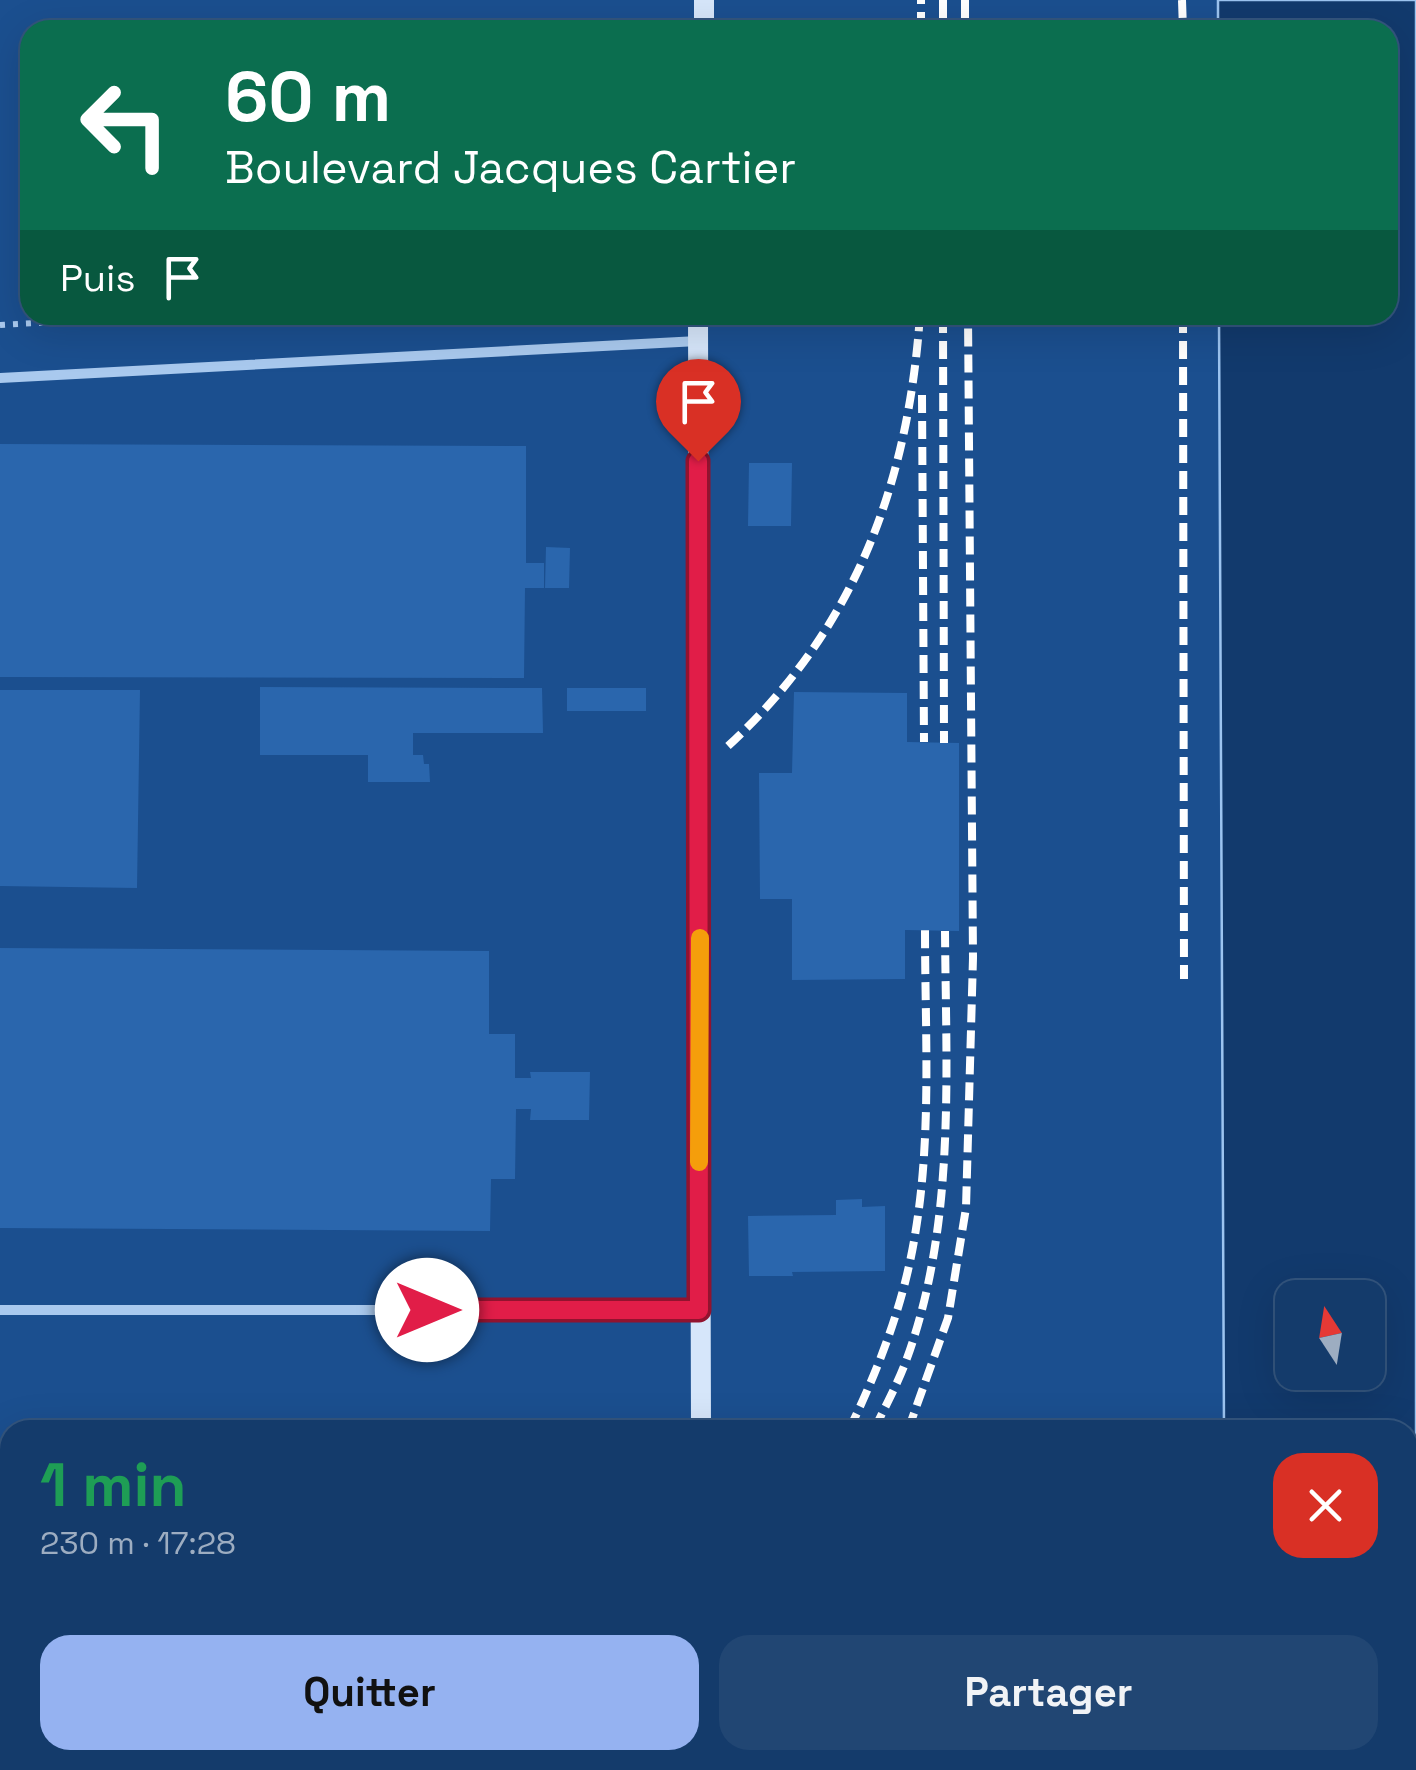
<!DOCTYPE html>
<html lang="fr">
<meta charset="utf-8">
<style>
body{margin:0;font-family:"Space Grotesk",sans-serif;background:#214673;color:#f1f3f6;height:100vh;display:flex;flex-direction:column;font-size:38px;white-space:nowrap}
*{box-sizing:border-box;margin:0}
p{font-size:32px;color:#9dadc1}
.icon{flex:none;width:55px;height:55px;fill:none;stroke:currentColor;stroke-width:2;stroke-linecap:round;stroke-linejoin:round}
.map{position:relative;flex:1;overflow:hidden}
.panel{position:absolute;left:0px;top:1420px;width:1418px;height:350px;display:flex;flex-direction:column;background:#143b6b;border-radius:30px 30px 0 0;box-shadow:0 10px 40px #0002,0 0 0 2px #33557e}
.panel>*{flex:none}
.hud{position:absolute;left:20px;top:20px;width:1378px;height:305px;border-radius:30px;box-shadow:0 10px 40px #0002,0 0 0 2px #33557e;background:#0b6e4f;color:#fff;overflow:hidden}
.needle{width:65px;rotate:348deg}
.tools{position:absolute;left:1275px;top:1280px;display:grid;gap:20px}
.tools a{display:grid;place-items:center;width:110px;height:110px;border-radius:20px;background:#143b6b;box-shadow:0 10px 40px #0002,0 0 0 2px #33557e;font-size:50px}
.pin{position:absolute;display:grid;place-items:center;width:85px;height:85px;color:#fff;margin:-102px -42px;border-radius:50% 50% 50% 0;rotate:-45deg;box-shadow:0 0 10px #0007}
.pin .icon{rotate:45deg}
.me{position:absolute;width:110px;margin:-55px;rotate:90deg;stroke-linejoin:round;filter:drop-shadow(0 0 8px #0008)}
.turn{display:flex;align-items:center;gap:35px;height:210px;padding:0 40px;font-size:45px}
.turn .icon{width:130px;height:130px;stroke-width:2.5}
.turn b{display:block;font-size:70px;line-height:85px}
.then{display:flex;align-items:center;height:95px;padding:0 40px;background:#0003;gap:20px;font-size:38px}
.round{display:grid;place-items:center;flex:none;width:105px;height:105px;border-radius:30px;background:#214673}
.overview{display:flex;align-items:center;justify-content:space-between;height:170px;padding:0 40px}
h1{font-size:60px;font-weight:600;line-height:75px;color:#1e9e55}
.cta{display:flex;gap:20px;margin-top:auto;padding:20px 40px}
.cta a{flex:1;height:115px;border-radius:30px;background:#95b2f1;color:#111;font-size:40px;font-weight:600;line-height:115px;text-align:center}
.cta a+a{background:#214673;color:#f1f3f6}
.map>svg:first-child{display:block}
.water{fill:#123a6d;stroke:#9cc4f0;stroke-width:2.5;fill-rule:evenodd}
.building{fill:#2a66ad}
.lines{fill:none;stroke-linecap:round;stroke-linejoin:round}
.path{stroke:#a9c9ee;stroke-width:6;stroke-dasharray:5 8;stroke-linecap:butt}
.street{stroke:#a9c9ee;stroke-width:10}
.secondary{stroke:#d6e6fa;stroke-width:20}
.rail{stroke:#fff;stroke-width:8;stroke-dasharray:18 8;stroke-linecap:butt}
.route-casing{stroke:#92132f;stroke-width:25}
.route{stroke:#e11d48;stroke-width:18}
.slow{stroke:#f59e0b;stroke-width:18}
</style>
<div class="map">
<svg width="1416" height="1770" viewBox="0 0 1416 1770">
<rect width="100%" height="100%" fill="#1b4f8f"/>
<path class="water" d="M1218 0H1416V1770H1225V1760H1408V1430H1224L1219 315H1388V30H1218ZM1292 1298H1368V1372H1292Z"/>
<path class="building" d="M0 444 526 446V563H544V588H525L524 678 0 677Z
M749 463H792L791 526H748Z
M546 547 570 548 569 588H545Z
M260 687 542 688 543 733H413V755H423L424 764H429L430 782H368V755H260Z
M567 688H646V711H567Z
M0 690H140L137 888 0 886Z
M794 692 907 693V742L959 743V931L905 930V979L792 980V899H760L759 773H792Z
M0 948 489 951V1034H515V1078H531L530 1072H590L589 1120H530L531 1109H516L515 1179H491L490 1231 0 1228Z
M862 1199V1207L885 1206V1271L792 1272 793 1276H749L748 1216 836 1215V1200Z
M0 1498H10V1758H0Z
M780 1760H805L801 1770H775Z"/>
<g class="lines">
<path class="path" d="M650 315 660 324
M0 325 187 315"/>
<path class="street" d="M0 378 698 341
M0 1310H699"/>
<path class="secondary" d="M704 30V0
M698 315 701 1430
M652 1770 656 1760"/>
<path class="rail" d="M943 0V30
M965 0V30
M1182 0 1183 30
M921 30V0
M943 315 944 743
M1183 315 1184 979
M922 395 924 742
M728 746C855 629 908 485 920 315
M849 1430C879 1368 904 1303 915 1235 932 1135 925 1032 925 930
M874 1430C885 1407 897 1385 906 1361 956 1225 946 1074 945 931
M908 1430 948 1318 966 1208 973 958 968 315
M695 1770 699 1760
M719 1770 724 1760
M756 1770 760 1760"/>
</g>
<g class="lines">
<defs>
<path id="route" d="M427 1310H699L698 461"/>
</defs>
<use href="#route" class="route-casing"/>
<use href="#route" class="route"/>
<path class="slow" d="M699 1162 700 938"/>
</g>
</svg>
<div class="tools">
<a><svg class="needle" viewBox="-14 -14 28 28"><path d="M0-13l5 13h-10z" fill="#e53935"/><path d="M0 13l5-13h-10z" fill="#9dadc1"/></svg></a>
</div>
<div class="pin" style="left:698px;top:461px;background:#d93025"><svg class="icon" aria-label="arrive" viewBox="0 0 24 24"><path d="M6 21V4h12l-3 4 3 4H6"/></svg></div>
<svg class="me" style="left:427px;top:1310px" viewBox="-20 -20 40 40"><circle r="19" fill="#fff"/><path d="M0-13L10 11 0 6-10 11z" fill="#e11d48"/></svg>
<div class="hud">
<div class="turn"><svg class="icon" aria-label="left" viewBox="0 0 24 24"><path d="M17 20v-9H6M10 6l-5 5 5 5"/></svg><div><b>60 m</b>Boulevard Jacques Cartier</div></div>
<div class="then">Puis<svg class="icon" aria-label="arrive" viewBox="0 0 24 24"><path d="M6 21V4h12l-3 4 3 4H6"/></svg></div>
</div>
<section class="panel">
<div class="overview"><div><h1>1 min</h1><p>230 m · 17:28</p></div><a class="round" style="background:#d93025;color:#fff"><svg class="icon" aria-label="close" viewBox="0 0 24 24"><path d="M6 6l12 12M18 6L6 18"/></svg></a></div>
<div class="cta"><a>Quitter</a><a>Partager</a></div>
</section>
</div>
